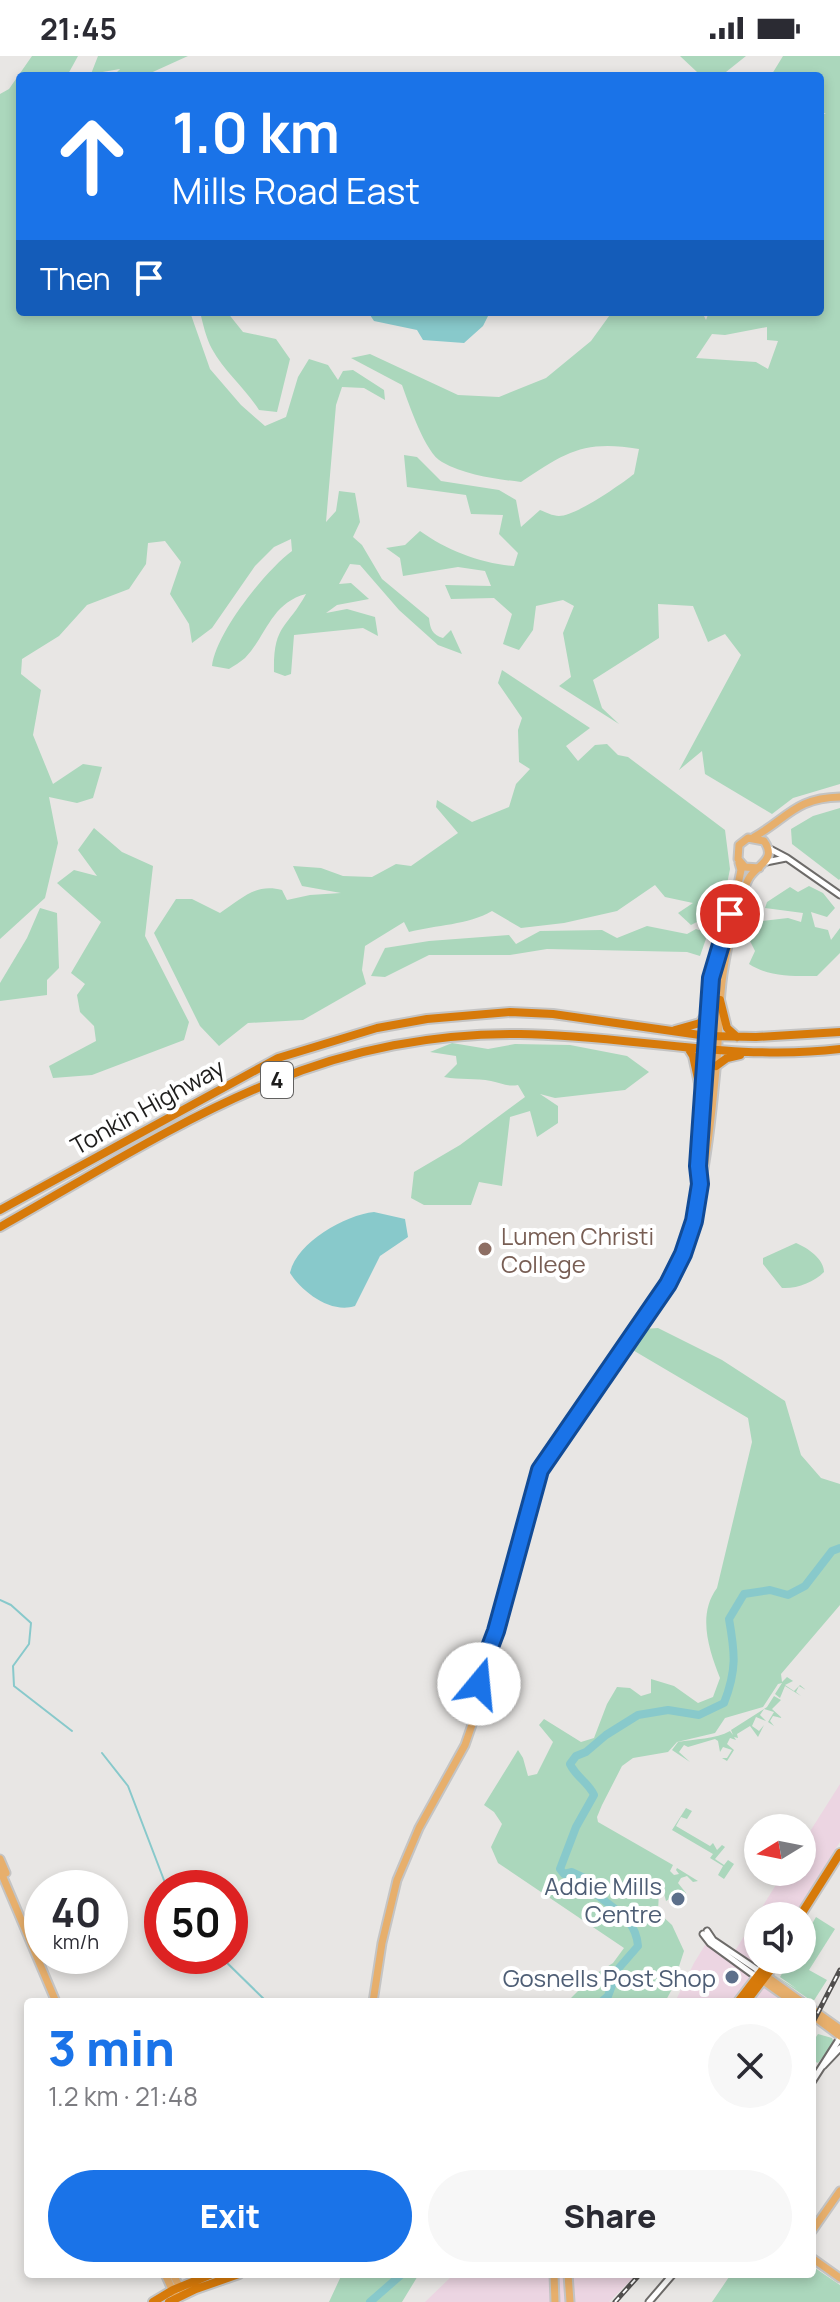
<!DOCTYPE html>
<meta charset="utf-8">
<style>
body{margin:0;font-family:Manrope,sans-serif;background:#f7f7f7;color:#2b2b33;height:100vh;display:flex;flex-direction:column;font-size:30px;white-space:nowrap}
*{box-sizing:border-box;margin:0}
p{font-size:26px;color:#7c7c81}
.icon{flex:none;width:44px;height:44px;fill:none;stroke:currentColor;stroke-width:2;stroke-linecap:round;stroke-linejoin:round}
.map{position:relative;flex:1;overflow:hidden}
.drawer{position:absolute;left:24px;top:1942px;width:792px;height:280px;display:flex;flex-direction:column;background:#fff;border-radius:8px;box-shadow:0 4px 12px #0003}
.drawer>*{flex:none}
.guide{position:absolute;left:16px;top:16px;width:808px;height:244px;border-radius:8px;box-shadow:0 4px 12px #0003;background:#1a73e8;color:#fff;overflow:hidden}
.needle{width:52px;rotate:260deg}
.buttons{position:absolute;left:744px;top:1758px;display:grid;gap:16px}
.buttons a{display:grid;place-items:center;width:72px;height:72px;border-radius:50%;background:#fff;box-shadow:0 4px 12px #0003;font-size:40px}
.speed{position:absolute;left:24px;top:1814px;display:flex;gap:16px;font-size:40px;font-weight:700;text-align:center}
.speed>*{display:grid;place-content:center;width:104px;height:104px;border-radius:50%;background:#fff;box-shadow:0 4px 12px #0003;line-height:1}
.speed small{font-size:20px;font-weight:400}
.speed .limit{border:12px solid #d22;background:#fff;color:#111}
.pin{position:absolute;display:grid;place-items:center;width:68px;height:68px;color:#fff;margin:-34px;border:4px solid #fff;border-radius:50%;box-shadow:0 2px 8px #0007}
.me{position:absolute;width:88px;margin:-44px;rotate:17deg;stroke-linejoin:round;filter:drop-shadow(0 0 6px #0008)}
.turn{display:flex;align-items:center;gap:28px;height:168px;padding:0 24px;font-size:36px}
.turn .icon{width:104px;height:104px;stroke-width:2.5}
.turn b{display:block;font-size:56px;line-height:68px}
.then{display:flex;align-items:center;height:76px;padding:0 24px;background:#0003;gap:16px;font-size:30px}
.round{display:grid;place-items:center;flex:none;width:84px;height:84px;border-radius:42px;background:#f7f7f7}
.overview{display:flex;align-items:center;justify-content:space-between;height:136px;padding:0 24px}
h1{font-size:48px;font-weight:800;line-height:60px;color:#1a73e8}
.cta{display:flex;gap:16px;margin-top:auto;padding:16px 24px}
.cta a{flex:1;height:92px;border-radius:48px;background:#1a73e8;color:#fff;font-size:32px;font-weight:800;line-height:92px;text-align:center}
.cta a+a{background:#f7f7f7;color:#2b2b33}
.status{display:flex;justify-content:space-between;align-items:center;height:56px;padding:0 40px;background:#fff;direction:ltr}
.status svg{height:22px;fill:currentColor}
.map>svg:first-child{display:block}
.commercial{fill:#ecd5e2}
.green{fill:#abd7bc;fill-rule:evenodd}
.water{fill:#88c9cb}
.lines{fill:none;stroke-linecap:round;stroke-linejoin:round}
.stream{stroke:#88c9cb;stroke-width:2}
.river{stroke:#88c9cb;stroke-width:8}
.minor-casing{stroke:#6d6b69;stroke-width:9}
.major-casing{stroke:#c4c4c4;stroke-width:11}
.highway-casing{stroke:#c4c4c4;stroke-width:12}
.minor{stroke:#fff;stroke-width:5}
.major{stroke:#e7af6c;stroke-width:7}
.highway{stroke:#d77a0a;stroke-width:8}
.rail-casing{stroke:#514f4e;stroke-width:5}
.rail{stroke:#fff;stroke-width:2;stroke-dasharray:6;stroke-linecap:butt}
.route-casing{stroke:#114b97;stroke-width:20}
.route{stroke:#1a73e8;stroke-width:14}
.education-dot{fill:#8d6e63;stroke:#fff;stroke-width:3}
.service-dot{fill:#5c6f8a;stroke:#fff;stroke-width:3}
.labels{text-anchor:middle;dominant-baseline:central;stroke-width:8;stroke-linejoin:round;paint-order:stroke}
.shield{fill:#fff;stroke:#626160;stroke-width:2}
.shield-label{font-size:22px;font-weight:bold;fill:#1e1d1c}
.street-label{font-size:24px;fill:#1e1d1c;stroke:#fff}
.education-label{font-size:24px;fill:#785e54;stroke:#fff;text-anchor:start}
.service-label{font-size:24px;fill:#4e5e75;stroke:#fff;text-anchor:end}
</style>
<div class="status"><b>21:45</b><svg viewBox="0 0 49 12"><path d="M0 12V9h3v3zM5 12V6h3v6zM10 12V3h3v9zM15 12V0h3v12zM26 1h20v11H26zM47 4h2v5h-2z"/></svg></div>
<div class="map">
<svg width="840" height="2246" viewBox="0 0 840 2246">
<rect width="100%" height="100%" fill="#e8e6e4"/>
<path class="commercial" d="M840 1728V1786L794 1860H758V1904H764L762 1924 789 1946H675L694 1907 710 1881 733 1898 784 1816H802V1788Z
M454 2218H637L609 2246H425Z"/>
<path class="green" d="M32 0H78L67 20H20V256H190L210 313 241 349 265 370 286 361 298 321 309 303 328 309 338 324 343 315 353 314 384 334 385 344 364 332 342 331 336 349 326 466 336 455 339 435 355 437 360 466 353 481 362 489 382 523 429 562C430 572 432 579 443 582L451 574 462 598 438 589 399 554 360 509 350 508 339 528 351 527 369 543 337 549 326 557 347 553 375 561 378 580 363 572 294 579 291 618 285 620 274 616C273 568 287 573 306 538 271 547 267 579 245 602 240 606 234 610 229 613L212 610C216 577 265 515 292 495L291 483 274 491 255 510 212 572 192 587 189 568 170 538 181 506 165 485 148 487 146 508 129 533 87 549 59 580 22 603 21 618 41 634 33 679 53 728 83 708 102 711 93 742 77 747 49 741 58 787 45 842 0 883V38L9 33Z
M98 0H188L144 20H113L120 13 91 18Z
M680 0H746L721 20H695L697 16Z
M783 0H840V728L793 742 772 758 705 718 702 695 679 714 741 599 725 578 708 586 693 550 658 548 659 582 593 624 602 652 619 668 559 630 571 621 563 577 574 550 563 544 536 550 533 574 519 594 503 588 512 558 494 542 451 543 445 529 491 530 485 515 458 511 403 520 400 502 386 492 405 489 420 475C446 494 482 508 514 510L518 497 499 478 503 459 471 458 466 439 407 431 404 399 417 401 441 425 499 434 516 444 521 471 540 454C545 456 553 460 559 460 576 460 620 429 634 418L639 393C584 384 566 396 521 426 496 423 465 419 442 406 425 397 409 348 402 329L351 302 370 298 458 339 499 341 546 322 591 285 612 256H702L706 264 709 256H820V60L826 57H820V20H764L772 18ZM767 271V284L778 285 768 313 756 306 696 302 712 278 725 279Z
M200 256H227L243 276 276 283 290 303 277 356 259 354C245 332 224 315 212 293 206 282 203 268 200 256Z
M502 614 590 672 566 690 578 705 595 689 607 688 618 699 628 701 725 774 730 813 722 853 691 869 678 857 693 847 665 841 655 829 617 855 564 867 521 872 492 855C468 869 436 869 409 876L404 866 365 890 362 914 366 928 303 964 248 967 219 990 200 970 154 877 176 843H192L220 857C242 843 255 827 282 834L287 844 310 839 341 837 302 830 293 810 321 812 343 820 372 821 396 808 411 810 458 777 436 751 437 744 472 766 509 751 516 728 530 713 519 706 518 674 522 662 498 627Z
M840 752V823L839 824 792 788 791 773 813 760Z
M94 772 122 796 153 810 145 880 189 966 184 984 92 1019 53 1022 49 1010 96 985 94 970 80 956 77 939 85 928 71 917 101 866 57 827 74 814 97 820 78 794Z
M809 830 823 837 835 852 827 861 811 856 815 871 828 874 831 884 840 872V897L817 920C793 920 769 921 749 908L755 895 747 879 753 866 788 862 801 866 803 857 765 852 767 846 790 831 798 836Z
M40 852 57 857 59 912 47 924V939L0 945V927L27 882Z
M647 870 687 878 696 873 708 877 700 900 687 896 547 893 510 899H429L385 921 371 920 385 892 429 885 509 879 516 888 540 875 602 874 617 882Z
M452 987 488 993 515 988 570 989 627 1000 649 1016 625 1034 555 1042 540 1038 558 1050V1067L537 1081 530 1055 510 1061 502 1130 479 1126 471 1149H424L411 1142 414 1116 460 1089 525 1041 518 1029C507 1031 501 1027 491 1025 476 1022 460 1024 444 1021L457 1008 456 1000 430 996Z
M796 1187C808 1192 824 1203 824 1216 814 1226 797 1233 782 1232L763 1208V1202Z
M658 1272 722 1304 785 1345 801 1399 821 1422 840 1428V1549L781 1618 782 1626 787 1621 793 1625 785 1629 794 1635 800 1629 806 1634 799 1630 796 1636 801 1640 785 1630 780 1642 775 1638 782 1627 778 1628 763 1651 725 1662 715 1677 677 1686 668 1696 633 1702 622 1710 602 1749 597 1761 598 1766 673 1809 670 1815 674 1819 679 1818 676 1814 677 1812 698 1825 693 1826 687 1820 681 1822 678 1827 686 1837 681 1842 676 1839 666 1845 662 1830 659 1835 658 1856 672 1869 684 1895 671 1935 665 1946H567L594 1919 613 1907 624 1892 498 1807 491 1791 502 1768 494 1756 484 1749 518 1694 523 1702 528 1720 537 1718 553 1686 539 1669 544 1663 581 1686 594 1682 607 1648 617 1631 630 1632 641 1640 651 1637V1623L674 1630 698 1647 713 1641 720 1622C709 1594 697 1559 717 1532L752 1386 748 1362 631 1293 644 1273Z
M774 1640 781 1644 772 1653 782 1662 773 1660 770 1665 774 1670 768 1666 774 1656 764 1653 760 1659 766 1665 756 1661 752 1670 759 1675 764 1669 758 1681 750 1670 737 1678 738 1682 734 1681 736 1684 730 1682 727 1688 734 1694 727 1705 722 1702H727L732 1694 723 1691 720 1696 718 1685 715 1683 688 1691 684 1689 679 1696 690 1706 672 1694 678 1686C694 1683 716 1683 730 1675L733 1679 731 1674 767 1651Z
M686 1752 692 1755 687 1763 681 1761 676 1770 710 1790 713 1787 717 1794 722 1789 725 1791 715 1803 724 1809 728 1804 734 1808 724 1823 718 1819 723 1810 710 1802 713 1798 672 1774Z
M816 1861 835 1873 809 1914 827 1924 813 1946 774 1919 797 1933 780 1921 790 1904H802V1885Z
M818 1978 832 1982 834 1987 818 2007 812 2004V1987Z
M812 2210 840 2229V2246H712L731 2218H812Z
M342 2218H419L402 2246H329Z"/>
<path class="water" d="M368 256H490L483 270 464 287 423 284 417 274 374 265Z
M374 1156 405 1163 408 1181 380 1200 355 1250C331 1258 302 1236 290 1217 296 1187 345 1159 374 1156Z"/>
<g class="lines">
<path class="stream" d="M0 1544 11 1549 31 1567 29 1588 13 1610 14 1630 72 1675
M102 1697 128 1730 167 1832
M220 1900 267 1946"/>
<path class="river" d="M601 1946 608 1940 618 1913 638 1890C636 1863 615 1854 596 1838L592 1831 593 1826 572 1816 564 1818 560 1813 576 1771 594 1739C588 1726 576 1721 570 1708L576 1700 586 1696 606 1679 638 1659 668 1654 699 1659 724 1647C737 1614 735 1597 729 1563L744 1538 770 1534 788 1539 805 1530 832 1495 840 1492
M370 2246 402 2218"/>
<defs>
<path id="minor" d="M768 792 787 802 840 839
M766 806 786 802
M707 1875 713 1884 762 1917
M703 1878 710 1887 758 1922
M823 2010 840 1992
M812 2026 840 1982
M649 2246 673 2218"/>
<path id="major" d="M754 781C788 762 795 742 840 741
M699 1121 700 1079 711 922 736 838 741 814 739 807
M481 1617 540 1414 668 1228C703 1157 710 1080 717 1003 719 975 719 946 723 918 728 887 734 852 748 824 755 809 778 805 764 785L748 782 739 789 738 803 745 811 759 812
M487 1618 490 1604
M478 1640 479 1626
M0 1803 6 1817
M0 1814 56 1946
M766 1920 802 1946
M762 1924 793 1946
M373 1946 382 1887 397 1824 419 1772 465 1689 486 1628
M812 1953 840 1973
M812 1959 840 1980
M812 2175 840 2135
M812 2202 840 2222
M165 2218 176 2242
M173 2218 181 2234
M554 2218 555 2246
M568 2218 570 2246"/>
<path id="highway" d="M720 944 727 972 737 981
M675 974 700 967 708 955
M688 992 693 1000 702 1041
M716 1010 727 1002 740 999
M0 1154 278 1002 377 972 427 963 510 956 553 958 707 980 756 981 840 976
M0 1171C89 1121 178 1064 272 1026 350 993 436 977 520 978 627 979 733 1006 840 993
M800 1860 840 1797
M738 1946 770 1904
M746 1946 778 1904
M153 2246 173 2234 212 2218
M169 2246 196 2233 239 2218"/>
</defs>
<use href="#minor" class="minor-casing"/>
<use href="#major" class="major-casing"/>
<use href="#highway" class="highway-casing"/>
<use href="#minor" class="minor"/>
<use href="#major" class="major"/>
<use href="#highway" class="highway"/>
<defs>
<path id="rail" d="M812 1968 840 1914
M615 2246 640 2218"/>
</defs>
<use href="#rail" class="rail-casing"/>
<use href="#rail" class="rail"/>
</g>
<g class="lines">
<defs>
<path id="route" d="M479 1628V1620L496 1575 540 1414 668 1228 683 1198 694 1165 700 1128 698 1110 711 922 730 858"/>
</defs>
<use href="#route" class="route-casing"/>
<use href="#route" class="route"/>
</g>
<circle class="education-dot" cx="485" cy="1193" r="8"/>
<g class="service-dot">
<circle cx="678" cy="1843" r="8"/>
<circle cx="732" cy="1921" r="8"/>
</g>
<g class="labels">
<rect class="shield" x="261" y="1006" width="32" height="36" rx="6"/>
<g class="shield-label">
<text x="277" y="1024">4</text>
</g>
<g class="street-label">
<text transform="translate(147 1050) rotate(-29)">Tonkin Highway</text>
</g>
<g class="education-label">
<text x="501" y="1179">Lumen Christi<tspan x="501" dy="28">College</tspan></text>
</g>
<g class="service-label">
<text x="662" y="1829">Addie Mills<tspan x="662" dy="28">Centre</tspan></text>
<text x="716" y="1921">Gosnells Post Shop</text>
</g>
</g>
</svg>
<div class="buttons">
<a><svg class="needle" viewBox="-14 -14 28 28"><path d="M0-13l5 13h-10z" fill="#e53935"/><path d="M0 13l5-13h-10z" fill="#7c7c81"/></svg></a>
<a><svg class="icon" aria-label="sound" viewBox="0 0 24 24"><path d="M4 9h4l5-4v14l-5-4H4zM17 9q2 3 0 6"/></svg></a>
</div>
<div class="speed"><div>40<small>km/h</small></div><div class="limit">50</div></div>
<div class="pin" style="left:730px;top:858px;background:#d93025"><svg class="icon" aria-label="arrive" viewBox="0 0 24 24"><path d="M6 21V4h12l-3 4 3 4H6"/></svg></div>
<svg class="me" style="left:479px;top:1628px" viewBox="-20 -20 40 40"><circle r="19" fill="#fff"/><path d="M0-13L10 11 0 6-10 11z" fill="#1a73e8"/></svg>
<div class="guide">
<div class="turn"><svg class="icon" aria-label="ahead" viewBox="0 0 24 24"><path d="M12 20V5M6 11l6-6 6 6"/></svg><div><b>1.0 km</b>Mills Road East</div></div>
<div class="then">Then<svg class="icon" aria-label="arrive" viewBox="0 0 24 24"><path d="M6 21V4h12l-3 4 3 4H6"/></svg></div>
</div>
<section class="drawer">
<div class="overview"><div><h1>3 min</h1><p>1.2 km · 21:48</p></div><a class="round"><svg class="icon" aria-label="close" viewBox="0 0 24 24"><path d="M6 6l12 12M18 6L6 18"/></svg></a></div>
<div class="cta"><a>Exit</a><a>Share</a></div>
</section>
</div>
